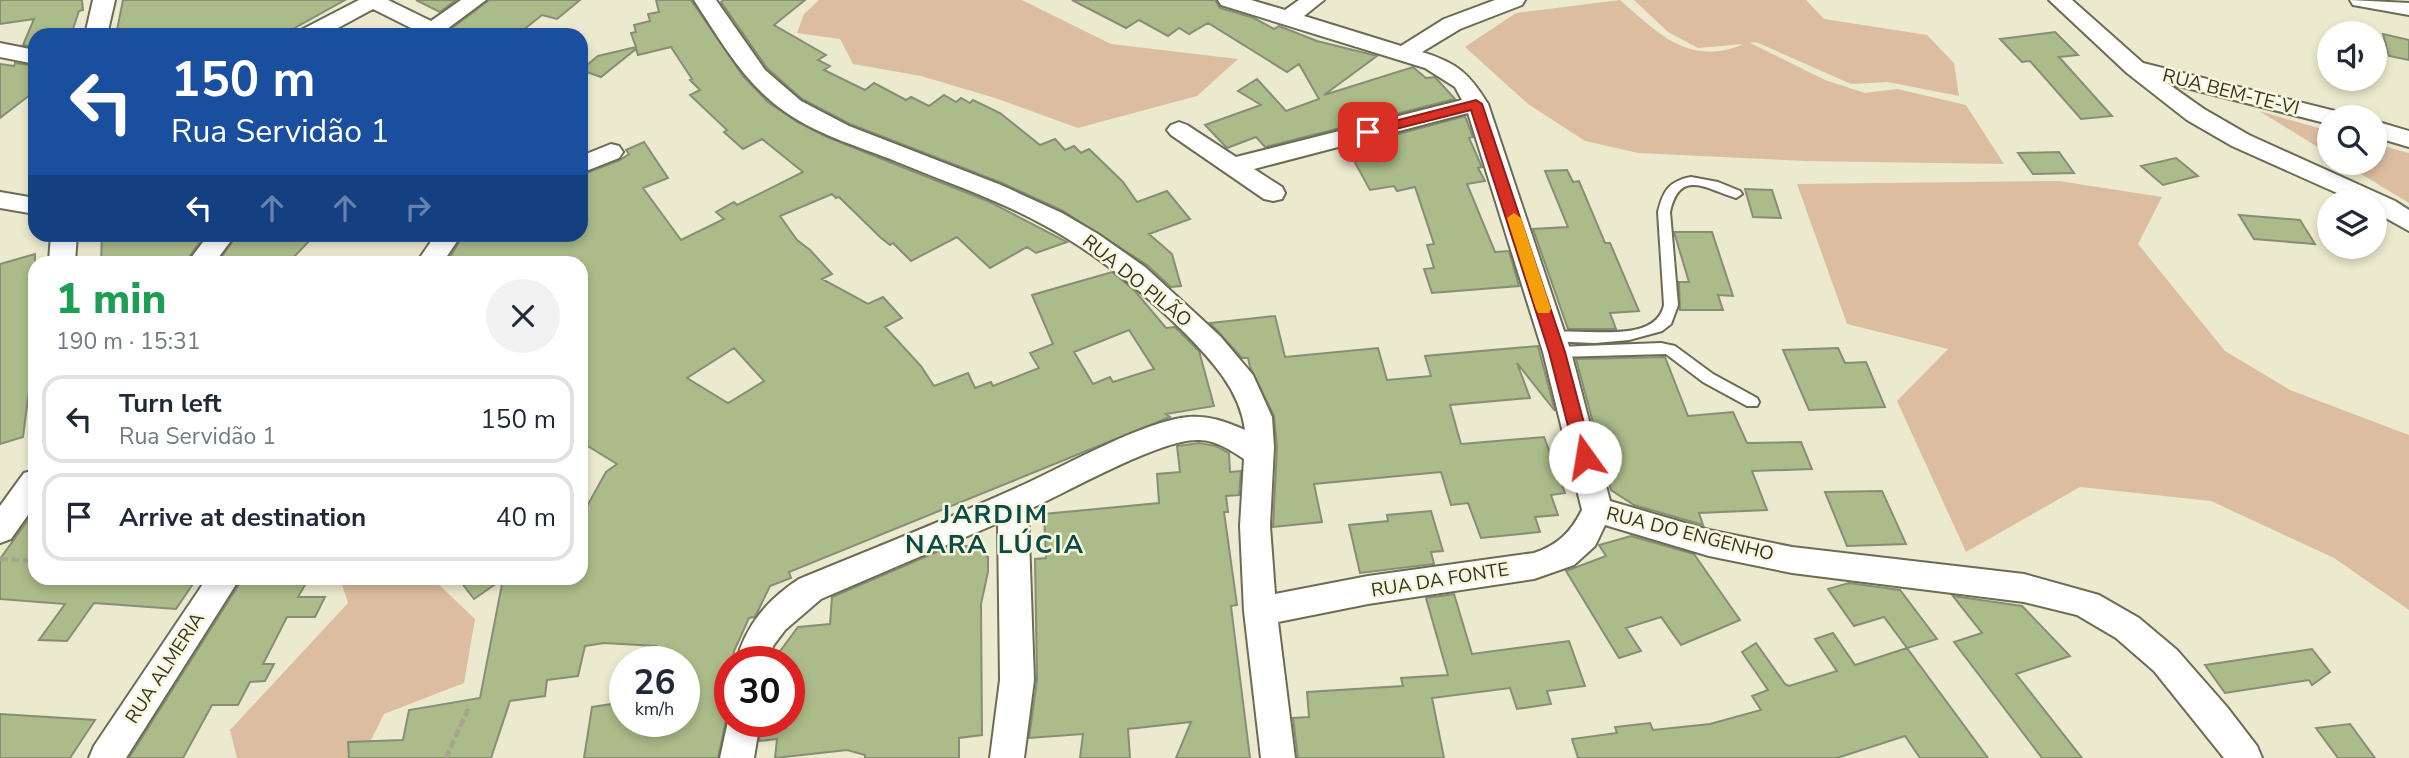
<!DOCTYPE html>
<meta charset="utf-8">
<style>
body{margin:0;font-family:"Nunito Sans",sans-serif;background:#f2f2f3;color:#1f2937;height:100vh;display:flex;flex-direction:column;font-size:26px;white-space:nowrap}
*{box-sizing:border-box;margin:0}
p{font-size:23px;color:#747a83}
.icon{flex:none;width:38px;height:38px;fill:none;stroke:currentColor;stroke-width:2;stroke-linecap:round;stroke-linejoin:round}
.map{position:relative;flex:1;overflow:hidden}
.side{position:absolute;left:28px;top:256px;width:560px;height:329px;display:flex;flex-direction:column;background:#fff;border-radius:21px;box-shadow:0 4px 10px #0003}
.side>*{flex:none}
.guide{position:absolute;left:28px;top:28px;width:560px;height:214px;border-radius:21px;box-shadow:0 4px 10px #0003;background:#1a4fa0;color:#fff;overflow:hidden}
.buttons{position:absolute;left:2317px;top:21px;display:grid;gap:14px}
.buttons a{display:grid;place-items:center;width:70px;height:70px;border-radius:50%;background:#fff;box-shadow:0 4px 10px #0003;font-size:35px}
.speed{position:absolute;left:609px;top:646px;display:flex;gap:14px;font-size:35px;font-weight:700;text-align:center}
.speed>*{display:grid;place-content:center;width:91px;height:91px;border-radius:50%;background:#fff;box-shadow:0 4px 10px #0003;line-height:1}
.speed small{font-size:18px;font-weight:400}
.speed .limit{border:10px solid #d22;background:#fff;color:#111}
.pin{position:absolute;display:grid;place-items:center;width:60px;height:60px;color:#fff;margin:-30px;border-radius:14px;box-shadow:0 4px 10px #0006}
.me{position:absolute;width:77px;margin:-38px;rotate:347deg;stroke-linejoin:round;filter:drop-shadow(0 0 5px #0008)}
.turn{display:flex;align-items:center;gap:24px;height:147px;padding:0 28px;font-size:32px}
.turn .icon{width:91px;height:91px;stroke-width:2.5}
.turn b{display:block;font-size:49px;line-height:60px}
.lanes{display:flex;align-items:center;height:66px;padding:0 28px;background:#0003;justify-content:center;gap:35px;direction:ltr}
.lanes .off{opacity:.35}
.round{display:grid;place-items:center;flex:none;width:74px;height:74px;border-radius:37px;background:#f2f2f3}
.headline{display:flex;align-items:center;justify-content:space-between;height:119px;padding:0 28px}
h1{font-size:42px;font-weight:800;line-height:52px;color:#1e9e55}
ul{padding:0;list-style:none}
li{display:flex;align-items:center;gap:21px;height:88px;margin:0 14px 10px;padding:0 14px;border:4px solid #e0e1e3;border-radius:21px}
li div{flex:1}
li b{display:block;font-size:26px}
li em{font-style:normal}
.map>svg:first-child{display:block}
.green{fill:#dcbda0}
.building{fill:#abbb89;stroke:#868e76;stroke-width:2;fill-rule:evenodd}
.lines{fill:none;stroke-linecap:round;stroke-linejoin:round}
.service-casing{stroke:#6d6b53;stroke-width:4}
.minor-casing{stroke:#6d6b53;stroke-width:4}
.path{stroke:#a5a48e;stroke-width:4.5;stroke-dasharray:8 3.5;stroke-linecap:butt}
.service{fill:#fff;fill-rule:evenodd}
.minor{fill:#fff;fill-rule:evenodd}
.route{fill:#d93025;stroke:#8d1f18;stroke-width:2}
.slow{fill:#f59e0b}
.labels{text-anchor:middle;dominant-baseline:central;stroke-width:5;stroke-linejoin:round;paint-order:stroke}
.street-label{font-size:19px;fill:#343328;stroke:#f9f7db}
.district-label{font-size:26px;font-weight:bold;letter-spacing:2px;fill:#084a4d;stroke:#f9f7db}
</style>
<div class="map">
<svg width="2409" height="758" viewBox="0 0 2409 758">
<rect width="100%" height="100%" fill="#eceace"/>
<path class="green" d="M819 0H1022L1111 44 1238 59 1197 96 1078 128 995 98 921 76 853 64 840 39 797 33 804 14Z
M1620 0C1659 34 1689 67 1744 44L1698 48 1668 32 1634 0H1806L1824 19 1927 35 1954 63 1959 96 1888 82 1851 84 1756 42 1750 43 1825 80 1865 93 1897 89 1966 105 2004 164 1805 161 1638 153 1585 141 1528 104 1465 47 1516 13Z
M2259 111 2329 131V154Z
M2375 144 2409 153V203L2343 163H2375Z
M2059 181 2162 197 2138 244 2225 351 2290 390 2409 435V610L2334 558 2211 501 2080 487 1966 552 1897 401 1948 349 1847 324 1797 184Z
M340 578H438L435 581 475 619 464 683 384 714 362 758H237L230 730 348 603Z"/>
<path class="building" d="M0 0H82L83 10 79 11 71 35H35V47L23 45 34 19 0 24Z
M123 0H345L282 35H116Z
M416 0H456L440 12Z
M489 0H580L557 19 542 15 517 35H443Z
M656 0H691L743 76 768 102 797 122 827 137 990 202 1067 242 1036 253 1027 247 990 268 957 237 911 261 893 243 890 245 881 238 839 197 836 198 832 194 780 216 797 240 810 250 832 274 822 279 868 304 883 297 902 318 885 327 921 366 934 386 968 373 975 388 991 382 993 386 1039 368 1030 353 1053 344 1032 295 1112 272 1135 291 1166 328 1175 327 1199 351 1214 406 1166 414 1170 417 789 572 791 578 770 586 755 617 749 618 734 651 733 662H730V701L718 758H584L592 707 625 702V721H684V662H654L656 646 604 643 585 646 578 676 547 680 545 696 510 701 491 758H349L348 742 403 740 409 710 480 698 503 579 474 599 458 578H581V517L606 472 617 464 581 442V262H447L464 234H581V175L620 160 629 154 626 150 644 142 668 178 643 188 681 240 724 219 716 212 734 202 737 205 803 172 762 139 743 149 724 132 727 130 690 95 700 90 690 80 692 79 671 47 638 55 636 49 601 77 581 70 598 56 636 47 631 33 636 32 634 25 650 21 648 14 659 12ZM1129 330 1154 369 1113 382 1110 377 1093 384 1074 352ZM734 348 764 381 728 403 687 378Z
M723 0H805L774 25 826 55 818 60 830 66 824 70 865 90 874 83 906 100 911 97 929 106 944 95 956 102 961 98 970 103 973 100 1000 113 1040 145 1055 139 1065 150 1074 146 1081 153 1089 149 1123 182 1137 202 1167 191 1190 219 1149 234 1172 254 1181 286 1171 287 1147 265 1063 211 1002 183 850 124 802 99 767 68 721 2Z
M1072 0H1215L1220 8 1254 18 1274 29 1279 26 1317 41 1377 56 1324 95 1413 67 1426 78 1435 77 1455 99 1265 147 1256 137 1227 148 1205 125 1261 105 1238 91 1257 79 1286 111 1319 99 1299 64 1287 72 1208 23 1189 34 1179 28 1168 36 1139 20 1126 28Z
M2055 32 2078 55 2059 57 2112 116 2081 119 2030 61 2022 62 2000 39Z
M2383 34 2409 40V60L2389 56Z
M15 63 35 66V91L0 118V64L14 66Z
M1465 116 1473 137 1469 138 1482 167 1478 168 1485 181 1467 184 1495 252 1509 251 1519 286 1432 293 1424 269 1434 268 1427 245 1434 244 1415 187 1397 191 1394 186 1370 190 1347 148Z
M2059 152 2074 173 2033 174 2018 153Z
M2176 158 2198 176 2163 185 2141 166Z
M1567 170 1573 182 1579 181 1605 243H1610L1639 311 1610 313 1616 329H1568L1533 229 1568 227 1545 171Z
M1745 189 1772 190 1781 218 1753 217Z
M2239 215 2300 220 2315 244 2254 239Z
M1674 232H1712L1733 296 1718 295 1723 310H1680L1679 282H1689Z
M102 234H205L186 262H101Z
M238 234H316L289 262H218Z
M35 254V344L23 437 0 444V264Z
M1275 316 1285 357 1378 348 1387 380 1431 376 1425 356 1538 346 1555 411 1517 363 1530 398 1450 405 1461 444 1544 437 1565 493 1551 495 1558 515 1535 517 1540 532 1481 538 1468 503 1451 505 1441 472 1314 484 1322 522 1273 527 1277 447 1274 416 1250 367 1248 358H1242L1210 323Z
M1838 348 1845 363 1866 362 1885 407 1809 410 1783 350Z
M1665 357 1688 416 1733 412 1747 443 1801 442 1812 469 1752 471 1767 510 1699 513 1703 525 1634 505 1611 490 1576 359Z
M1199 443 1216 446 1229 453 1230 472 1241 471 1239 495 1226 496 1228 512H1224L1237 605 1231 606 1250 758H1176L1191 722 1128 729 1130 758H1080L1083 734 1029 738 1037 680 1035 559 1046 558 1044 514 1159 503 1157 474 1180 472 1177 446Z
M1882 491 1906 544 1847 546 1825 492Z
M35 510V578H197L176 609 94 603 67 641 39 640 65 604 0 599V559Z
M1431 511 1443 551 1431 552 1434 564 1360 573 1349 525 1388 521 1387 515Z
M1631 536 1694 554 1740 620 1681 645 1661 617 1626 628 1641 651 1619 658 1566 571 1606 556 1599 545Z
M955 544 977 548 988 557V572L981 604 982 735 959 738V758H865V755L847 750 775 758 777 739 759 741 762 721H789V662H772L798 627 830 624 832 597Z
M243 578H309L298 597H325L315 617H287L263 664H274L265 681 250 682 238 705H212L183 758H129Z
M1849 583 1900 590 1937 639 1907 648 1988 758H1920L1905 736 1837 758H1578L1572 739 1617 733 1615 727 1650 723 1653 730 1710 724 1761 710 1752 696 1768 690 1742 652 1756 643 1785 684 1789 686 1837 671 1815 639 1833 633 1855 665 1907 648 1884 617 1854 626 1828 589Z
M1454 594 1472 654 1569 641 1585 686 1547 691 1551 704 1517 709 1510 688 1432 698 1444 758H1298L1293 718 1309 717 1307 692 1403 686 1401 678 1448 675 1426 598Z
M1953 596 2022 606 2070 656 2016 674 2082 758H2042L1954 642 1982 633Z
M2312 649 2330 672 2312 685 2309 680 2225 693 2205 665Z
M0 714 95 720 70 758H0Z
M2350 724 2375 758H2338L2316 728Z"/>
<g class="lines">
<defs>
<path id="service" d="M1691 177 1718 182 1740 191 1742 194 1736 198C1706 189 1680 168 1670 212L1678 305 1671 324 1662 331 1629 340 1595 343 1547 341 1545 337C1560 320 1654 352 1664 305L1658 212C1663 191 1669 181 1691 177Z
M1661 343 1675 346 1713 374 1757 398 1759 402 1757 406H1747L1703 382 1666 354 1557 357 1550 352 1557 347Z"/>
<path id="minor" d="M93 0H115L107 35H85Z
M359 0H388L431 21 461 0H486L439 35H414L417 31 373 9 325 35H298L301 30Z
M694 0H716L765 70 801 101 849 126 1001 185 1062 213 1098 234 1145 267 1220 336 1253 375 1272 417 1274 447 1270 526 1275 594 1368 576 1534 553C1558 545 1571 532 1582 510L1543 352 1468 113 1254 169 1282 187 1285 193 1282 199 1273 201 1264 199 1171 135 1167 130 1171 125 1179 122 1187 125 1236 157 1462 100 1455 87 1425 68 1221 5 1218 0H1251L1285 10 1299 0H1324L1304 16 1401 46 1444 19 1495 0H1525L1522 5 1460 29 1422 52C1457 63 1469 73 1488 104L1571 352 1610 501 1709 530 1792 547 2024 574 2099 595 2139 618 2177 650 2227 707 2257 746 2262 758H2224L2154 671 2116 638 2077 615 2024 602 1792 573 1709 556 1605 525 1595 546 1574 565 1534 579 1368 604 1278 622 1295 758H1261L1244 611 1240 526 1244 459C1230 450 1216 440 1199 440 1162 438 1067 492 1028 510L1034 680 1024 758H990L1000 680 998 523 821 599 785 630 773 646 769 662H736C746 625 767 600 799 579 874 548 951 518 1025 484 1069 464 1142 422 1188 417 1208 415 1227 422 1245 430 1240 390 1212 361 1185 333 1142 291 1095 252 1042 224 998 200 951 184 905 165 865 148 820 137 784 111 744 83 720 40 694 0Z
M2049 0H2072L2143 63 2339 112 2342 117H2329V124L2167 83 2204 109 2249 135 2395 201 2409 210V231L2375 212V201H2355L2232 146 2187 120 2127 73Z
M2350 0 2409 3V15L2353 5Z
M0 43 35 50V64L0 57Z
M2375 121 2409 131V147L2375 137Z
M611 144 619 146 623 152 619 158 581 173V156Z
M0 192 35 198V214L0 208Z
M51 234H77L75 262H49Z
M209 234H236L215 262H188Z
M436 234H462L443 262H417Z
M35 470V505L11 539 0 543V506L24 473Z
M207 578H240L126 758H89L94 746Z
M730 712V721H760L754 758H720Z"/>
</defs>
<use href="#service" class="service-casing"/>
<use href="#minor" class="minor-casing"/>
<path class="path" d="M0 559 35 561
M446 758 469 707"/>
<use href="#service" class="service"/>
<use href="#minor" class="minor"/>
</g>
<path class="route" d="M1476 100 1482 104 1565 352 1593 457 1591 462H1579L1576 457 1549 352 1471 110 1368 136 1361 132 1363 129Z"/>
<path class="slow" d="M1514 213 1521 218 1551 309 1549 313H1538L1536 309 1507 218Z"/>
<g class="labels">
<g class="street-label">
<text transform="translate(2231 92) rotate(14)">RUA BEM-TE-VI</text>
<text transform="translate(1137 281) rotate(39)">RUA DO PILÃO</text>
<text transform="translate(1690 534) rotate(14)">RUA DO ENGENHO</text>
<text transform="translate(1440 580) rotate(-9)">RUA DA FONTE</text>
<text transform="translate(165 668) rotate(-57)">RUA ALMERIA</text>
</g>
<g class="district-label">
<text x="995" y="514">JARDIM<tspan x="995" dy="30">NARA LÚCIA</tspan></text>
</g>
</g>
</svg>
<div class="buttons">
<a><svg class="icon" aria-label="sound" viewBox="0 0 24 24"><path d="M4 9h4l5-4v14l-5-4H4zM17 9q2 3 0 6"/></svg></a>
<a><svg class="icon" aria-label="search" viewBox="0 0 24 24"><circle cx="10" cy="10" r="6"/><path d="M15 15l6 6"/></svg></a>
<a><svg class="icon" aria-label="layers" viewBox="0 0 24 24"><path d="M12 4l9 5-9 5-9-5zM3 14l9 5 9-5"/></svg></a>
</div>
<div class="speed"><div>26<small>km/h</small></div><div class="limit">30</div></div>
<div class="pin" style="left:1368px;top:132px;background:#d93025"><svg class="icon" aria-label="arrive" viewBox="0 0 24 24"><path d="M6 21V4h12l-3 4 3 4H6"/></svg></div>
<svg class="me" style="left:1585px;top:457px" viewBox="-20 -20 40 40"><circle r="19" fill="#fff"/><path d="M0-13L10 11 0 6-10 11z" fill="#d93025"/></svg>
<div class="guide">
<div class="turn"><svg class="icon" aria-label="left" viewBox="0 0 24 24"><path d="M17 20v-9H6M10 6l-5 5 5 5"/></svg><div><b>150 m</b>Rua Servidão 1</div></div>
<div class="lanes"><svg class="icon" aria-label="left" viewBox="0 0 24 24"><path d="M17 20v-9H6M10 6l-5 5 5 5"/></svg><svg class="icon off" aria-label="ahead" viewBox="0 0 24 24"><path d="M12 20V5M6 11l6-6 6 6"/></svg><svg class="icon off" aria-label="ahead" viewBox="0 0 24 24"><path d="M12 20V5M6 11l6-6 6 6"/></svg><svg class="icon off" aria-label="right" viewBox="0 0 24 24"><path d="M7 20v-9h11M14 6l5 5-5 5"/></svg></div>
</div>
<section class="side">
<div class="headline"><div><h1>1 min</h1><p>190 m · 15:31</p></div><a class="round"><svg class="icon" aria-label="close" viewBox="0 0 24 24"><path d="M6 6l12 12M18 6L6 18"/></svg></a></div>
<ul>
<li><svg class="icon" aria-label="left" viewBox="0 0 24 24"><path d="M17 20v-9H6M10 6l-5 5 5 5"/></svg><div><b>Turn left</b><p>Rua Servidão 1</p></div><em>150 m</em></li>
<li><svg class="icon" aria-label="arrive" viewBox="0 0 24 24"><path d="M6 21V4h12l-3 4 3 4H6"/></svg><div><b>Arrive at destination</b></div><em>40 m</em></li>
</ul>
</section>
</div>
